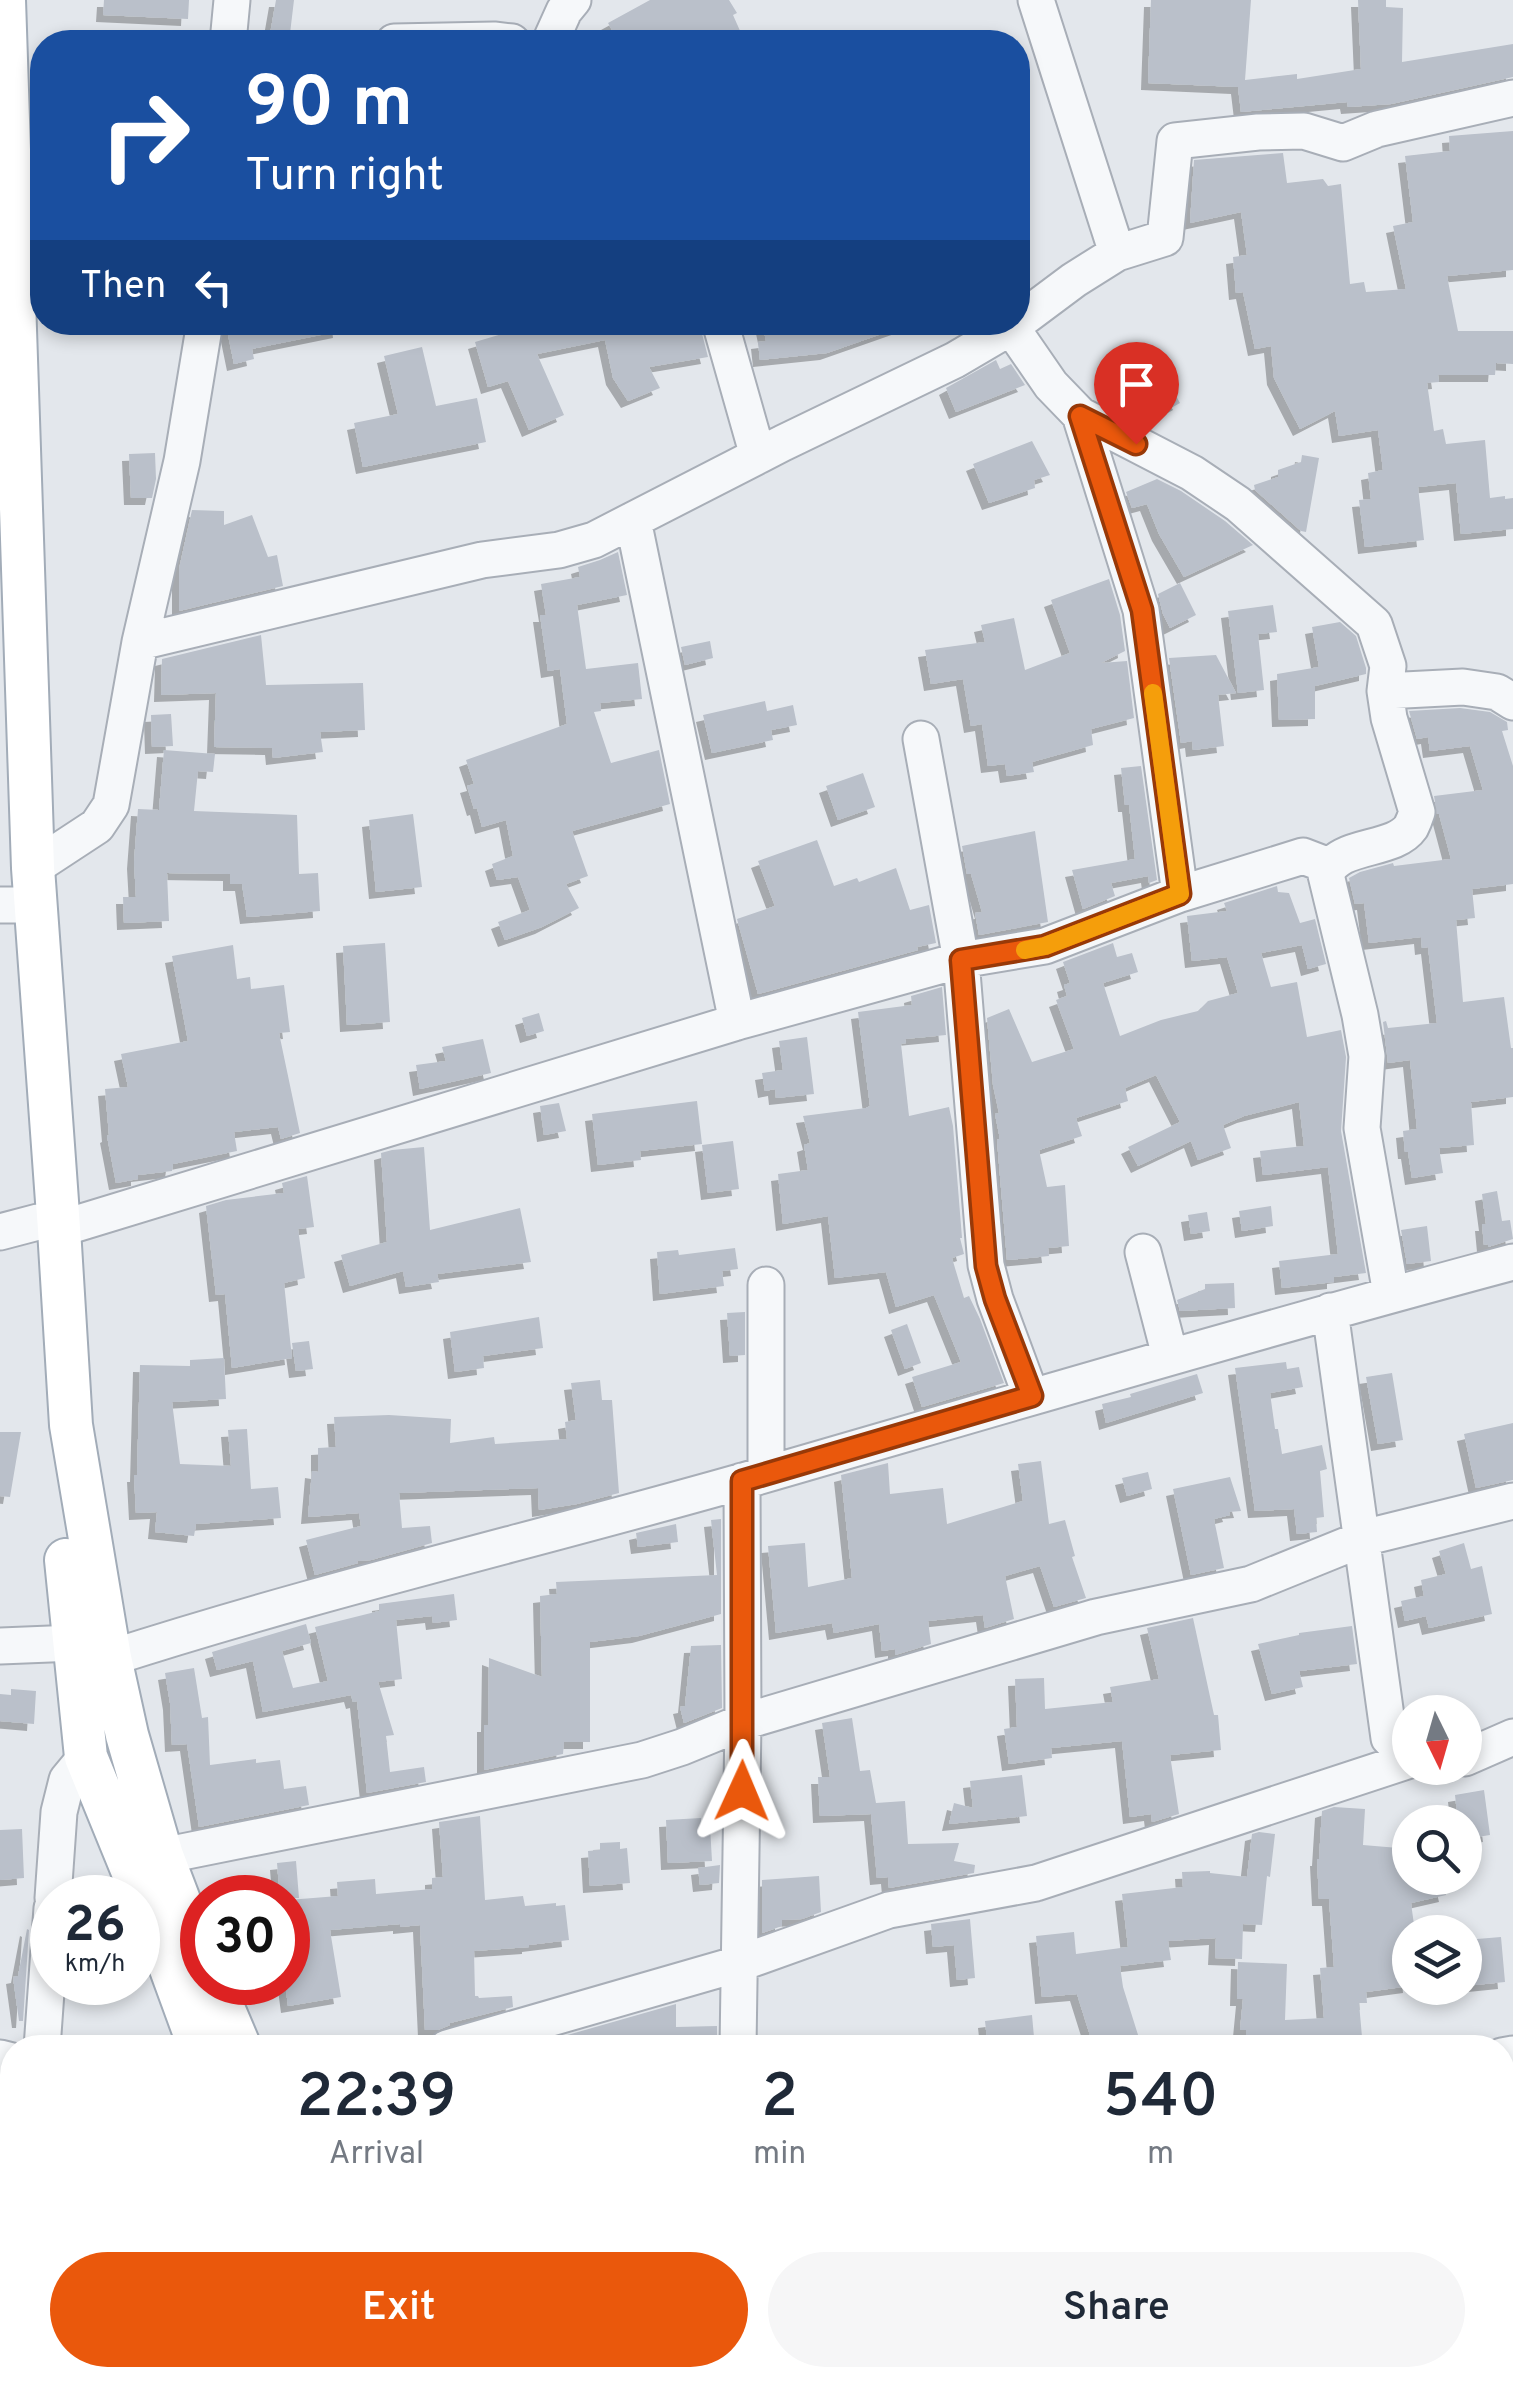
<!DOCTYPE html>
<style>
body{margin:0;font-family:Overpass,sans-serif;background:#f6f6f7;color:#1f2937;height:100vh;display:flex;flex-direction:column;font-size:38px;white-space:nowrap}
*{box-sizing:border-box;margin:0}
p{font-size:32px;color:#747a83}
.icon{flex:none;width:55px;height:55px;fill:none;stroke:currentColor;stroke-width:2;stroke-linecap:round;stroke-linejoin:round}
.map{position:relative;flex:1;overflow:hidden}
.panel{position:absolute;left:0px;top:2035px;width:1515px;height:352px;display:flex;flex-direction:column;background:#fff;border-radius:40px 40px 0 0;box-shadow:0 5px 15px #0003}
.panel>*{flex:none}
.top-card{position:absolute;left:30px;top:30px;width:1000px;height:305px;border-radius:40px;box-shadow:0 5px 15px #0003;background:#1a4fa0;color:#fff;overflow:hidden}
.needle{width:65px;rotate:175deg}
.fabs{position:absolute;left:1392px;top:1695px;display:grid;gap:20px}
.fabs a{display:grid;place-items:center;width:90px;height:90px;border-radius:50%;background:#fff;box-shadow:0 5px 15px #0003;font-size:50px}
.speed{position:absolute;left:30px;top:1875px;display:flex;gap:20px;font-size:50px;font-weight:700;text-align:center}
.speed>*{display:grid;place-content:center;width:130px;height:130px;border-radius:50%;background:#fff;box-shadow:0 5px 15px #0003;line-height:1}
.speed small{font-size:25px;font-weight:400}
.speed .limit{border:15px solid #d22;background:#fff;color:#111}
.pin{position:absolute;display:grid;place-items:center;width:85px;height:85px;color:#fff;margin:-102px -42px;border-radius:50% 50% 50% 0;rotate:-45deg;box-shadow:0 0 10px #0007}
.pin .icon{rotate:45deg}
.me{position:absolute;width:110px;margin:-55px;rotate:1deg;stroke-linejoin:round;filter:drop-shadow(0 0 8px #0008)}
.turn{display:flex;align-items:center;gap:35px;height:210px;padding:0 50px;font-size:45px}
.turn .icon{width:130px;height:130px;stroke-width:2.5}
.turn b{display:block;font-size:70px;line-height:85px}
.then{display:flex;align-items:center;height:95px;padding:0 50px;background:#0003;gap:20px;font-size:38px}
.eta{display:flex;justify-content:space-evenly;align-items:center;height:170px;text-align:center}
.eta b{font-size:60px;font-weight:600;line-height:70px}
.primary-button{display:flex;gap:20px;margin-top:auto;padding:20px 50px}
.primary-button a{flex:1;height:115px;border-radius:60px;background:#ea580c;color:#fff;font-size:40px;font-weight:600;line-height:115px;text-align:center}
.primary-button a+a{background:#f6f6f7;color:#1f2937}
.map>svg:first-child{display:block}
.building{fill:#bac0ca;filter:url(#shadow)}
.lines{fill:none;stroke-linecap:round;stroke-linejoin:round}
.minor-casing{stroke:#a8aeb7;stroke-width:39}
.major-casing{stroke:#a2acb8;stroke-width:46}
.minor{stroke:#f6f8fa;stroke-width:35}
.major{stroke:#fff;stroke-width:42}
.route-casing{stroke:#983908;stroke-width:25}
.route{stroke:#ea580c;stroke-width:18}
.slow{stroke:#f59e0b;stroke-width:18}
</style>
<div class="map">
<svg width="1513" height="2387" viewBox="0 0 1513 2387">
<defs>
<filter id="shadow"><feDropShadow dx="-7" dy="7" stdDeviation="0" flood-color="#0004"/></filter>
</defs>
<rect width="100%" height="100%" fill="#e3e7ec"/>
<path class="building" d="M104 0H189L188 19 103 15Z
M276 0H294L289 42 269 40Z
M650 0H729L737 13 733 15 745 42H619L608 23Z
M1151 0H1251L1245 80 1297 74V79L1361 69 1358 0H1386V7L1403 8 1402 62 1513 44V77L1391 104 1348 107 1347 102 1241 112 1238 87 1148 83Z
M1513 131V270L1447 276 1458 331H1513V364L1496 363 1495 375H1438L1439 382 1427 383 1434 431 1443 429 1446 444 1485 440 1490 498 1505 496V499L1513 498V529L1461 534 1456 483 1418 487 1424 540 1365 547 1359 500 1371 499 1368 473 1383 470 1378 430 1339 436 1335 411 1300 429 1274 378 1271 346 1255 349 1243 292 1236 293 1233 257 1247 255 1241 212 1190 223 1194 160 1283 153 1287 183 1323 179 1328 186 1341 184 1350 284 1364 282 1366 292 1406 289 1393 226 1413 222 1405 156 1450 151 1449 136Z
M237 322H339L340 331 252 349 254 359 234 364 226 325Z
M542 322H544L547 332 593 322H699L708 357 649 367 660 388 628 401 613 378 605 340 537 354 564 415 529 430 508 381 488 387 475 342Z
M762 322H906L907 325 827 353 760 360 758 342 766 341Z
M422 347 436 406 477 398 486 442 363 467 354 423 398 414 384 356Z
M996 360 1000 369 1011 364 1025 385 956 412 946 388Z
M1160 368 1180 403 1143 424 1108 406 1134 396 1128 386Z
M1032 441 1050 475 1034 480 1035 488 989 503 973 464Z
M155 453 156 479 152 498H131L129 454Z
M1302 455 1319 458 1306 532 1301 531 1255 490 1254 485 1278 477V470L1301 462Z
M1157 479 1181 491 1225 521 1253 545 1184 577 1159 534 1147 504 1132 508 1126 492Z
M192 510 224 511V525L252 515 268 557 277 555 283 586 179 611V569Z
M618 552 627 595 577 605 586 669 638 663 642 699 600 703 601 711 594 712 611 763 659 750 670 804 572 831 588 876 566 884 579 908 542 927 505 940 498 922 530 910 518 877 497 880 492 864 513 856 506 820 482 827 477 808 474 809 467 786 474 784 466 760 567 724 560 669 548 671 540 615H546L541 584 580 577 578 567 600 560Z
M1109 579 1120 615 1125 651 1101 663 1127 661 1134 718 1091 729 1093 745 1032 762 1034 772 1007 776 1005 764 988 766 982 724 971 726 963 679 931 684 925 650 985 642 981 625 1014 618 1025 670 1070 653 1051 600Z
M1180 583 1196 615 1170 628 1163 614 1158 594Z
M1273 605 1277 632 1258 634 1264 690 1238 693 1228 611Z
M1340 622 1356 636 1366 668V674L1315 686V719L1279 720 1277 674 1319 667 1312 627Z
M261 635 266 685 363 683 365 730 320 732 323 752 273 758 272 748 214 747 216 693 161 695 162 659Z
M710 641 713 658 685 665 681 647Z
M1216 655 1236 693 1218 695 1224 746 1193 750 1192 741 1181 743 1169 658Z
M765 701 767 711 793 705 797 725 771 730 773 740 712 753 703 715Z
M1460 708 1490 712 1507 722 1508 730 1502 731 1513 766V884L1472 889 1475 918 1456 920 1463 1002 1504 997 1511 1048H1513V1097L1471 1102 1474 1145 1439 1148 1443 1173 1412 1178 1408 1152H1405L1403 1131 1417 1129 1410 1060 1388 1063 1383 1022 1386 1021 1388 1028 1437 1023 1428 947 1422 948 1421 937 1369 943 1364 903 1355 904 1349 878 1360 872 1393 863 1394 866 1451 859 1439 814H1437L1434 796 1483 790 1470 746 1430 751 1428 737 1417 739 1409 711Z
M171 714 173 746 152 747 151 715Z
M164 750 215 754 213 772 198 771 194 811 297 815 299 874 318 873 320 911 247 917 242 884H230V874L167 873 169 921 124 923 123 897H136L134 862 138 809 159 810Z
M1141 766 1157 880 1149 883 1148 876 1111 883 1115 896 1083 909 1072 870 1135 859 1129 805H1125L1121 768Z
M863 773 875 807 838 820 826 786Z
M413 814 422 887 376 892 369 820Z
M1035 831 1048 922 979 935 975 913 982 912 971 874H967L962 846Z
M817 840 834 886 857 878 859 882 896 868 910 910 929 905 936 943 917 947 918 950 758 994 737 919 775 906 758 861Z
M1277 886 1278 892 1289 893 1300 923 1315 919 1326 964 1308 969 1302 945 1261 953 1271 987 1297 982 1307 1037 1341 1030 1346 1057 1341 1131 1366 1273 1334 1277V1282L1282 1288 1279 1261 1338 1254 1328 1167 1263 1175 1260 1151 1304 1146 1299 1102 1244 1116 1223 1125 1231 1148 1198 1160 1191 1141 1138 1166 1128 1147 1180 1122 1156 1075 1125 1088 1128 1101 1076 1118 1082 1136 1039 1150 1047 1187 1065 1185 1069 1246 1048 1248 1049 1256 1007 1260 997 1140 999 1139V1134L995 1114 999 1113 993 1085 987 1018 1009 1009 1032 1062 1074 1049 1056 1000 1067 996 1064 985 1070 983 1063 962 1113 943 1117 957 1132 953 1138 972 1103 983 1120 1036 1161 1020 1198 1011 1208 1001 1238 993 1227 957 1192 961 1187 916 1227 911 1224 903Z
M385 943 390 1022 347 1025 343 946Z
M233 945 237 979 250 977 251 989 284 985 290 1032 279 1033 300 1133 281 1139 278 1127 234 1132 237 1151 173 1164 172 1171 138 1175V1179L116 1183 107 1136 109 1135 105 1089 128 1087 121 1054 188 1041 172 956Z
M942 987 946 1035 905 1039 906 1043 901 1044 909 1116 949 1107 953 1126 962 1238H960L964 1254 952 1258 964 1298 969 1296 980 1319 1004 1383 922 1407 912 1377 961 1362 934 1295 896 1307 886 1272 835 1278 828 1216 783 1224 778 1174 808 1170 804 1145 810 1143 803 1116 866 1108 870 1106 858 1012 912 1005 911 996Z
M539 1013 544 1031 527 1036 522 1018Z
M807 1037 814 1094 776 1098 775 1089 765 1091 762 1073 783 1070 779 1041Z
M483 1039 491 1073 420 1089 416 1065 446 1061 442 1047Z
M697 1101 702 1144 640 1151 641 1160 598 1165 592 1114Z
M559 1103 566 1131 544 1135 540 1106Z
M733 1141 739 1189 708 1193 702 1145Z
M424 1147 430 1230 520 1208 531 1262 437 1274 439 1282 406 1287 403 1271 350 1286 341 1255 387 1242 381 1153 392 1150Z
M307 1176 314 1227 298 1229 305 1278 284 1283 292 1358 232 1368 225 1294 216 1295 206 1206 226 1200 284 1193 282 1183Z
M1497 1191 1502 1221 1510 1220 1513 1239 1488 1247V1244L1484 1245 1482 1224H1486L1482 1194Z
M1271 1206 1273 1226 1242 1231 1239 1211Z
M1207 1212 1210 1231 1191 1234 1188 1215Z
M1427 1226 1431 1261 1407 1264 1401 1230Z
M735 1248 738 1269 722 1271 724 1286 660 1294 657 1252 678 1250 679 1255Z
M1234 1283 1235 1308 1180 1311 1177 1300 1205 1289V1284Z
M745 1312V1355L730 1356 727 1313Z
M539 1317 543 1348 483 1356 484 1368 455 1372 450 1332Z
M907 1324 921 1363 905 1369 891 1330Z
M309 1341 313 1369 296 1371 292 1343Z
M224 1358 226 1399 172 1402 180 1464 231 1466 228 1430 247 1429 251 1489 278 1487 281 1518 196 1524 194 1536 155 1532 157 1512 136 1513 134 1475H137L140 1365 190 1366V1360Z
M1286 1362 1287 1369 1299 1367 1303 1387 1270 1393 1275 1429H1278L1282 1454 1322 1445 1327 1469 1320 1471 1324 1517 1316 1518 1317 1532 1297 1534 1294 1509 1255 1511 1235 1368Z
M1392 1373 1403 1440 1378 1444 1366 1377Z
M1197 1374 1203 1393 1106 1423 1102 1404 1131 1397 1130 1394Z
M600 1380 602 1400H612L619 1493 577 1504 539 1510 538 1488 399 1493 402 1528 430 1526 432 1543 371 1560 357 1561 358 1563 315 1575 306 1540 361 1526 359 1513 308 1517 312 1471 318 1472V1448L336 1447 334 1417 389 1415 451 1419 450 1443 494 1437 495 1444 567 1439 565 1422 576 1420 571 1383Z
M1513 1423V1480L1476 1488 1464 1434Z
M0 1432H21L10 1497 0 1496Z
M1041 1461 1049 1524 1065 1520 1075 1556 1072 1557 1086 1598 1054 1607 1040 1566 1005 1576 1014 1619 985 1628 983 1615 928 1621 931 1644 895 1655V1649L882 1651 879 1624 834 1633 832 1623 776 1633 768 1546 805 1543 808 1587 852 1578 841 1475 888 1463 890 1494 943 1488 947 1524 1023 1501 1018 1464Z
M1148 1472 1152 1489 1127 1496 1122 1478Z
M1230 1477 1241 1511 1229 1512 1230 1515 1214 1519 1224 1568 1191 1575 1173 1489Z
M721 1519V1614L639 1636 590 1642V1742H564L563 1754 484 1770V1725H488L489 1658 542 1677 540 1596 557 1594 556 1582 717 1575 711 1520Z
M676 1524 678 1542 638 1547 636 1533Z
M1464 1543 1471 1569 1482 1566 1492 1614 1429 1628 1426 1616 1405 1621 1401 1601 1424 1596 1421 1580 1446 1574 1439 1551Z
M454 1594 457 1620 433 1623 432 1616 396 1620 402 1679 378 1682 394 1735 386 1736 390 1772 424 1767 426 1782 367 1793 357 1701 353 1702 351 1695 263 1712 253 1661 217 1670 212 1652 306 1624 311 1643 282 1651 293 1688 328 1681 315 1627 379 1611V1604Z
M1193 1618 1214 1715H1218L1221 1750 1170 1755 1179 1814 1152 1822 1151 1814 1130 1817 1122 1741 1051 1748 1052 1758 1009 1764 1004 1729 1017 1727 1015 1679 1044 1678 1045 1709 1113 1702 1110 1687 1159 1679 1147 1628Z
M1352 1626 1357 1664 1299 1671 1303 1687 1272 1694 1258 1644 1299 1635V1633Z
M721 1645 722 1708 684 1723 680 1707 685 1706 691 1646Z
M194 1668 202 1718 208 1717 210 1765 256 1759V1763L280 1760 284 1789 306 1786 309 1805 199 1827 187 1744 172 1745 170 1703 165 1673Z
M11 1689 36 1691 34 1724 0 1721V1694L11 1695Z
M852 1718 860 1771 870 1770 876 1803 905 1801 908 1844 959 1843 954 1861 975 1865 974 1873 889 1888 888 1877 877 1878 871 1814 820 1816 818 1777H830L822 1723Z
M1022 1775 1027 1816 949 1824 954 1803 973 1808 970 1781Z
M1484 1790 1490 1835 1465 1839V1822H1458L1455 1795Z
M1334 1807 1365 1809 1363 1845 1410 1849V1878H1442L1446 1895 1411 1903 1415 1932H1410V1940L1406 1941 1410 1986 1366 1992 1367 2003H1359L1363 2048H1246V2030H1240L1243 1999H1237L1238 1962 1287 1964 1285 2020 1324 2018 1320 1968 1334 1967 1329 1899H1319L1317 1859H1319L1322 1811Z
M480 1816 485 1900 523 1896 525 1906 556 1903V1906L565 1905 569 1940 529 1945V1947L474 1951 475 1996H478L479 1998 512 1996 513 2007 450 2023V2025L438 2030H425L420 1925 400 1927V1924L330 1930 341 1997 288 2006 285 1983 288 1982V1900L338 1896 337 1882 375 1879 376 1894 432 1889V1878L443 1877 439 1822Z
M701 1818V1826H710L712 1861 668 1863 666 1820Z
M22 1829 24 1878 0 1880V1830Z
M1259 1832 1275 1834 1270 1877 1267 1876 1262 1925 1243 1924 1242 1959 1215 1958 1216 1938 1168 1941 1171 1960 1120 1966 1123 1987 1139 2038 1108 2048H1094L1077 1994 1042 1997 1036 1936 1074 1932 1076 1954 1128 1947 1122 1894 1183 1887 1182 1872 1210 1871V1873L1247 1877 1252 1834Z
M620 1842V1849L627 1848 630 1883 590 1886 588 1851 600 1850V1843Z
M296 1861 299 1898H280L277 1863Z
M720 1865 719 1883 700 1885 698 1868Z
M819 1876 821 1912 802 1919 782 1920V1926L762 1933V1880Z
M970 1919 975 1978 957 1980 954 1945 933 1947 931 1924Z
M27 1929 29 1930 23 2021H19L13 1977 18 1976Z
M1501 1937 1505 1982 1465 1986V1940Z
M676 2004V2027L717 2026V2048H585V2043H556L557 2038Z
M1032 2015 1035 2048H988L985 2021Z"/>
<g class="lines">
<defs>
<path id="minor" d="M1036 0 1117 253
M228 42 232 0
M394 42 494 40 512 42
M550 42 564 11 573 0
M720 322 758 456
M1011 327 1051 385 1080 415 1192 473 1238 504 1374 624 1388 666 1385 691 1389 718 1417 812C1416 815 1412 825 1411 827 1393 853 1337 842 1326 875L1360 1015 1367 1056 1362 1128 1391 1294
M1080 415 1141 610 1180 894
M633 520 737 1022
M140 642 482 560 559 550 594 540 783 443 955 360 1011 327 1074 280 1117 253 1165 238 1175 141 1258 132 1304 131 1343 143 1377 129 1513 98
M1385 691 1463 687 1497 692 1513 702
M921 739 961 960 986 1265 995 1299 1031 1396
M33 868 97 826 111 805 140 642 182 461 205 322
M0 905H20
M59 1229 737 1022 961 960 1045 946 1180 894 1303 856 1329 866
M0 1232 38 1222
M1143 1252 1170 1356
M766 1285V1474
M1330 1311 1389 1738 1410 1760
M0 1646 75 1643
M110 1658C318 1591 532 1541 743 1481 999 1407 1255 1331 1513 1262
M1465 1758 1513 1737
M162 1856 642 1760 682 1747 743 1722 1096 1617 1251 1584 1367 1537 1513 1501
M53 1898 59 1812 67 1780 86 1757
M42 2048 52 1908
M447 2048 738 1964 889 1910 1036 1883 1410 1760
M738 2048 743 1722 742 1481
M1502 2056 1513 2054
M0 2058 12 2061
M0 2298 12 2302
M732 2375 733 2387
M37 2378 54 2375
M946 2387 982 2375
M1511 2387 1513 2361"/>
<path id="major" d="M4 0 33 868 59 1229 71 1425 110 1658 127 1735 162 1856 202 1961
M66 1560 86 1757 158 1933 200 2048
M212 1982 240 2048
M323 2375 328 2387
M367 2375 372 2387"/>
</defs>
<use href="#minor" class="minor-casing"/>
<use href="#major" class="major-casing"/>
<use href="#minor" class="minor"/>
<use href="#major" class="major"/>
</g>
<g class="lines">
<defs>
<path id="route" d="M742 1791V1481L1032 1396 995 1299 986 1266 961 960 1045 946 1180 894 1142 610 1080 416 1136 444"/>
</defs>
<use href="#route" class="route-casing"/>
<use href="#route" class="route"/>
<path class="slow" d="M1025 950 1045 946 1180 894 1153 693"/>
</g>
</svg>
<div class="fabs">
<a><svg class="needle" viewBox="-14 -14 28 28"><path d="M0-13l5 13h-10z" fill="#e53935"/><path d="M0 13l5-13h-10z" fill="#747a83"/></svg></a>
<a><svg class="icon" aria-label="search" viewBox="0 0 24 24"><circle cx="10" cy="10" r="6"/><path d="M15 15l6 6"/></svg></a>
<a><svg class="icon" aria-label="layers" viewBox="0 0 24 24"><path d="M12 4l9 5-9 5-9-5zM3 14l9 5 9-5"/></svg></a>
</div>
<div class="speed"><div>26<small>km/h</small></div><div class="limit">30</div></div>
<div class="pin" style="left:1136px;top:444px;background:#d93025"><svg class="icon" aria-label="arrive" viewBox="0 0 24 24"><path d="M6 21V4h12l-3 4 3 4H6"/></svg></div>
<svg class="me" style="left:742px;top:1791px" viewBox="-20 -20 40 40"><path d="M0-17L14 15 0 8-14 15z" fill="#ea580c" stroke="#fff" stroke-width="4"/></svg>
<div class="top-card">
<div class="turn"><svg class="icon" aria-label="right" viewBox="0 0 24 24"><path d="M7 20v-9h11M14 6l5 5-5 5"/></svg><div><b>90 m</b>Turn right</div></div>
<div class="then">Then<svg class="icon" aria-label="left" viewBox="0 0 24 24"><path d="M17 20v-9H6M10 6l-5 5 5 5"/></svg></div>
</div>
<section class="panel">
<div class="eta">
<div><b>22:39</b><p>Arrival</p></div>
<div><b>2</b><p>min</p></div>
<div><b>540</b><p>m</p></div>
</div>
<div class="primary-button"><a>Exit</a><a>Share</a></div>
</section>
</div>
